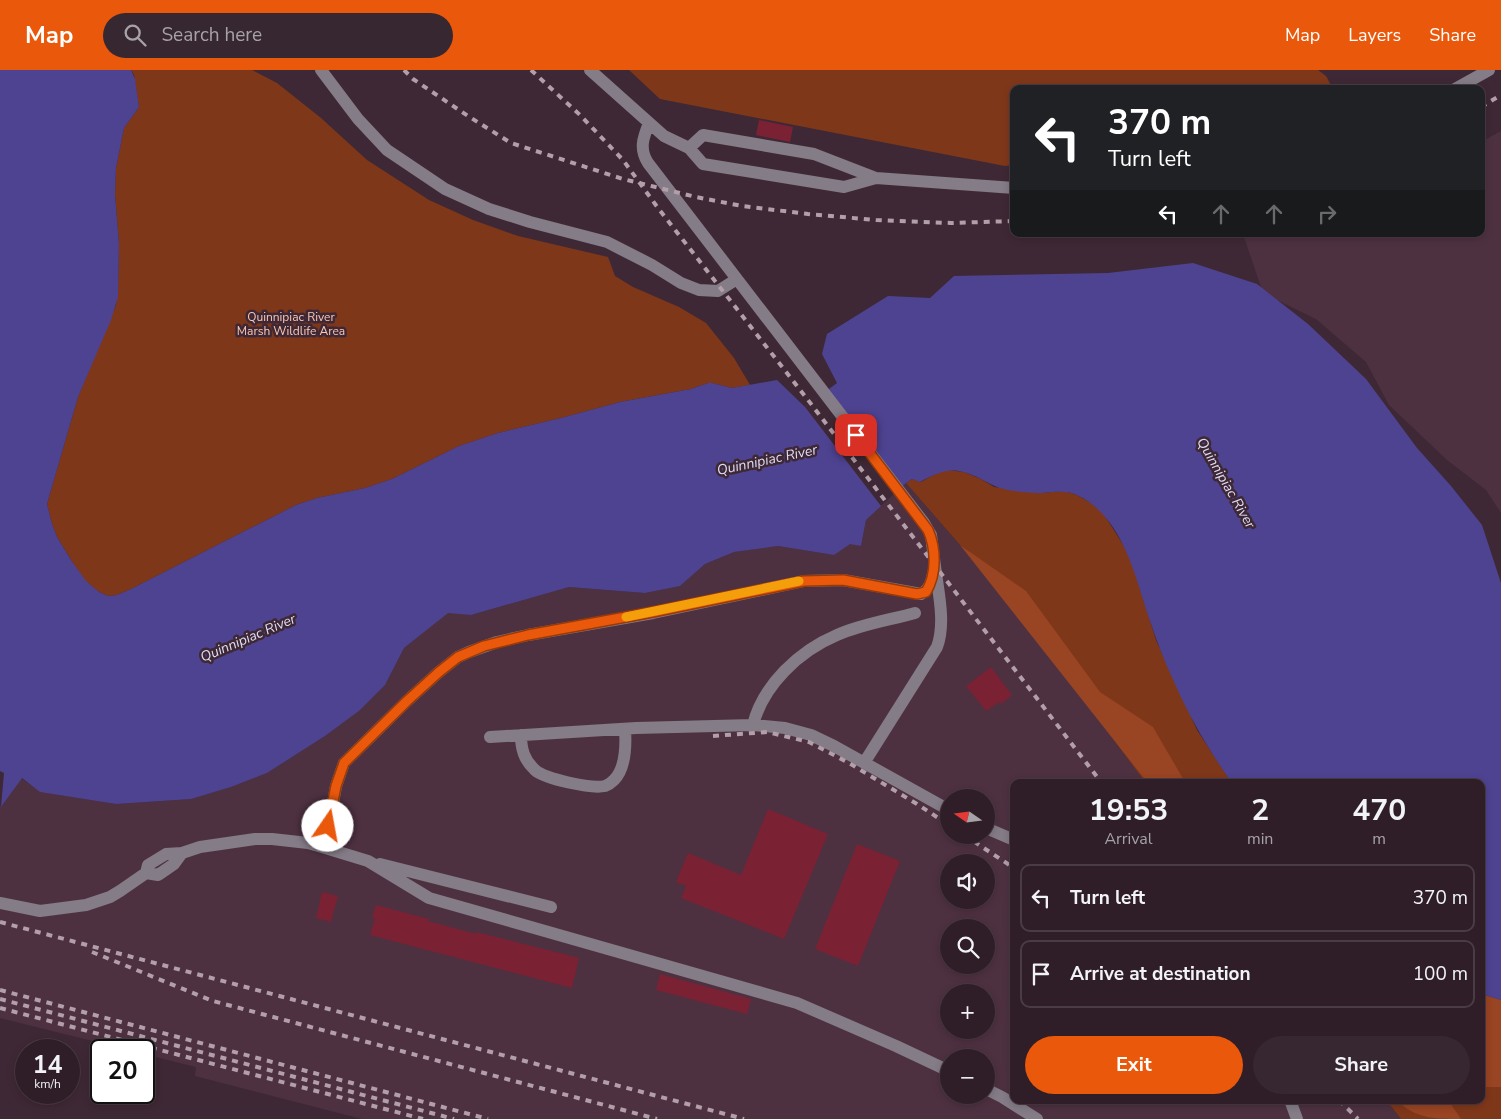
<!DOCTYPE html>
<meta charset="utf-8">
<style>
body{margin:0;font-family:"Nunito Sans",sans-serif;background:#372730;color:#f1f3f6;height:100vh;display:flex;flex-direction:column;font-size:19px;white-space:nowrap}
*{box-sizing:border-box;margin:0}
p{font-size:16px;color:#a7a2a8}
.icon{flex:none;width:28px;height:28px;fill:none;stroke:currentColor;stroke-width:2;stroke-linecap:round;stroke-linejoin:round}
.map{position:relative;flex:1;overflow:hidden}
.side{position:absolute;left:1010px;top:709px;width:475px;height:325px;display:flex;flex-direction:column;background:#2f1e28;border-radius:10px;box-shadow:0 2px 8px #0003,0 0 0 1px #4a3c45}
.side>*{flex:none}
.guide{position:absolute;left:1010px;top:15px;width:475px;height:152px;border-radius:10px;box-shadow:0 2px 8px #0003,0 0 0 1px #4a3c45;background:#202124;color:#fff;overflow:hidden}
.needle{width:32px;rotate:284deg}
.tools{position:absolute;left:940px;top:719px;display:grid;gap:10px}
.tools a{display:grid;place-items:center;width:55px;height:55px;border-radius:50%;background:#2f1e28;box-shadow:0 2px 8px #0003,0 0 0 1px #4a3c45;font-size:25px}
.speed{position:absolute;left:15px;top:969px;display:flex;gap:10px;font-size:25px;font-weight:700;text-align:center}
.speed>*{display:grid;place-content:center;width:65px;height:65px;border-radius:50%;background:#2f1e28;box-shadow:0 2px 8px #0003,0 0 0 1px #4a3c45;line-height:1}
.speed small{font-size:12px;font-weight:400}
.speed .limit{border:2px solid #111;border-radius:8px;background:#fff;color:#111}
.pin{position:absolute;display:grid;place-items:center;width:42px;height:42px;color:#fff;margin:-21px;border-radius:10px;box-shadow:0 2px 8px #0006}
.me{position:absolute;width:55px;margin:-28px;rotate:12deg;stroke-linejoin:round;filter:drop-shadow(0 0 4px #0008)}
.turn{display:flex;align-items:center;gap:18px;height:105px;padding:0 15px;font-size:22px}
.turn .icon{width:65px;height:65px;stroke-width:2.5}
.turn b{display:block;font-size:35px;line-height:42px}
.lanes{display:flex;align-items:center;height:48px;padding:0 15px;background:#0003;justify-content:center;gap:25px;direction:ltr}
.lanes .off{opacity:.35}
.eta{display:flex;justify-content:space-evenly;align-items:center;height:85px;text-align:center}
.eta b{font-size:30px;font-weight:700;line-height:35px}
.cta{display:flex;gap:10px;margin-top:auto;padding:10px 15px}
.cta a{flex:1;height:58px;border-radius:30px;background:#ea580c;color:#fff;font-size:20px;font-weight:700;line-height:58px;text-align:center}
.cta a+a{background:#372730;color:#f1f3f6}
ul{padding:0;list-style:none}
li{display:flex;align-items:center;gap:15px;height:68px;margin:0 10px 8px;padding:0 5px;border:2px solid #4a3c45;border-radius:10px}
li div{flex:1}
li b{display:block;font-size:19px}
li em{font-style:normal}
header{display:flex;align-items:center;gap:30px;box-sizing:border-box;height:70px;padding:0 25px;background:#ea580c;color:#fff}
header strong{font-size:24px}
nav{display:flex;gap:28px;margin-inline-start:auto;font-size:18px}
.search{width:350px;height:45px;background:#372730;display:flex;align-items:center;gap:12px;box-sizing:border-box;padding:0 18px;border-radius:28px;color:#a7a2a8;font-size:19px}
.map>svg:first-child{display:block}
.built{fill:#4e3141;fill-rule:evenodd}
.green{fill:#7f371a}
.forest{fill:#942}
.water{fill:#4e4391}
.pier{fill:#3f2835}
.building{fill:#7b2134}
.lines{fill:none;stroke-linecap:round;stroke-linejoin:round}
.minor{stroke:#847c87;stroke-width:12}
.rail{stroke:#b29fa9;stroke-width:4;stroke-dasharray:6 6;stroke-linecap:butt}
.route-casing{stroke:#983908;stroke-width:12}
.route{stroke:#ea580c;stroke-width:9}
.slow{stroke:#f59e0b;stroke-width:9}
.labels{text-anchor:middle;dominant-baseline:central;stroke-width:5;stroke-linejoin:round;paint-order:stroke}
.park-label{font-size:12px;fill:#f8c7b4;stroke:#3f2835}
.water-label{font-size:14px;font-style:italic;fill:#dfdef5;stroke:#3f2835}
</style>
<header>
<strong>Map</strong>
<div class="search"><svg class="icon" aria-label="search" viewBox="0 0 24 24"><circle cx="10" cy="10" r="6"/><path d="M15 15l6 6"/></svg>Search here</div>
<nav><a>Map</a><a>Layers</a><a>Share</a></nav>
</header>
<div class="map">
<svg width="1501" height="1049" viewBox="0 0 1501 1049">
<rect width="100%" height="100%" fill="#3f2835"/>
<path class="built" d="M1501 61V443L1486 420 1447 390 1389 335 1366 292 1316 249 1263 223 1243 164H1481V72Z
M906 413 960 475 1075 618 1145 712H1014V1030H1386L1401 1049H362L195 1006 196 997 144 984V980H129L0 948V736H2L21 708 41 722 116 734 191 729 231 717 267 703 325 666 359 641 385 615 404 578 448 542 471 545 569 517 645 523 680 516 705 494 734 482 778 476 834 485 850 473 861 476 866 450ZM949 728H986V765H949ZM949 792H986V830H949ZM949 858H986V895H949ZM949 922H986V960H949ZM949 988H986V1025H949Z"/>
<path class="green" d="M131 0H252L277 13 321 48 367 90 429 130 473 150 518 166 608 187 615 206 633 217 679 237 706 253 734 288 750 315 732 318 712 313H708L691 319 620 332 561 348 498 363 459 376 392 409 365 418 317 428 296 435 131 519 117 525 108 526 99 522 85 511 71 490 57 467 52 454 47 434 78 327 116 235 118 218 119 174 115 124 116 98 124 58 139 37 134 5Z
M629 0H1318L1326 6 1333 19H1014V95L1005 96 660 29Z
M947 400 964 402 981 409 994 417 1041 423 1064 421 1077 425 1091 433 1103 443 1124 476 1134 499 1156 570 1197 660 1231 712H1145L1075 618 968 481 960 475 906 413 912 409 921 412 935 404Z
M1481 924 1501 930V1049H1401L1386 1030H1481Z"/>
<path class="forest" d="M960 475 1026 521 1100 622 1153 657 1185 712H1147Z
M1481 924 1501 930V1017H1481Z
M1397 1030H1448L1461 1049C1437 1049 1414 1049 1397 1030Z"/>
<path class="water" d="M0 0H131L135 9 139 37 124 58 116 98 115 124 119 174 118 227 111 250 78 327 47 434 52 454 57 467 71 490 86 511 99 522 108 526 117 525 131 519 296 435 317 428 365 418 392 409 459 376 498 363 561 348 620 332 691 319 708 313H712L732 318 777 310 805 337 837 313 822 284 827 264 888 226 930 228 954 206 1108 203 1193 193 1257 214 1308 254 1366 309 1417 378 1451 416 1482 455 1501 513V930L1481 924V712H1231C1210 681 1190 649 1175 614 1165 593 1157 572 1150 551 1135 507 1124 449 1079 426 1067 420 1055 422 1042 423 1029 423 1017 422 1004 419 995 417 989 413 981 409 954 396 945 399 920 412L912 409 906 413 866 450 861 476 850 474 834 485 778 476 734 482 705 494 680 516 645 523 569 517 471 545 448 543 404 578 385 615 359 641 325 666 267 703 231 717 191 729 116 734 40 722 22 708 1 737 4 703 0 701Z"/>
<path class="pier" d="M826 321 902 417 881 436 805 337Z"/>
<path class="building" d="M759 50 793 57 790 72 756 65Z
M991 597 1012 625 1001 634 999 632 986 641 966 616Z
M768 739 828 764 784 869 681 828 686 816 676 812 688 783 741 805Z
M857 774 900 791 858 896 815 879Z
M322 822 338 826 331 852 316 848Z
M376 835 429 849 428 851 476 864V862L579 888 572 918 370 865 375 848H372Z
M660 904 751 929 747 944 656 920Z"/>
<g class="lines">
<path class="minor" d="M321 0 358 49 387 80 445 119 489 139 530 152 607 172 652 195 681 213 699 220 718 221 737 209
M590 0 664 66 689 78 703 94 844 117 876 108
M1455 19 1489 0
M649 53C643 68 639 79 648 93L924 453 931 465 935 496
M689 78 703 65 814 84 876 108 1014 118
M753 655C763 615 799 581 837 565 862 554 890 550 915 543
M521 665C521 679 524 690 535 700 545 709 591 719 605 716 608 715 612 712 614 710 626 698 626 674 625 659
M490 667 636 658 753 655 785 658 811 665 834 676 949 740
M986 758 1014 770
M322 777 368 791 429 828 797 933 896 976 949 1001
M380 794 551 837
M146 803 158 805 174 794 182 783
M0 833 40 841 86 835 110 827 120 821 146 803 148 795 166 784 182 783 200 777 255 769H272L308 773 322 777 332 739 336 716 344 693 407 631 439 602 458 587 469 582 497 572 528 565 653 543 804 511 843 510 921 524C932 519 932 506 935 496 938 521 946 553 937 577L864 693
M986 1019 1002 1027 1037 1049
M1290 1030 1297 1049"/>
<path class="rail" d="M404 0 413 9 468 46 511 73 623 109 696 127 742 136 808 144 876 150 951 153 1014 151
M531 0 580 45 623 90 658 138 808 330 1101 712
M1481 37 1501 25
M713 666 767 662 809 672 849 693 917 734 949 755
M964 765 1014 798
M0 852 744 1049
M92 882 213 931 657 1049
M0 920 488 1049
M0 929 454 1049
M0 938 423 1049
M1339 1030 1358 1049"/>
</g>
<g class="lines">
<defs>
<path id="route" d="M328 756 336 716 344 693 407 631 439 602 458 587 484 576 528 565 653 542 804 511 843 510 917 524 926 522C937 504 936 478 928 460L856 365"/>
</defs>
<use href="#route" class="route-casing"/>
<use href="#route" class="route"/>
<path class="slow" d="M626 547 799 511"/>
</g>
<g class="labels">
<g class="park-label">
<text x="291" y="247">Quinnipiac River<tspan x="291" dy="14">Marsh Wildlife Area</tspan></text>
</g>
<g class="water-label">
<text transform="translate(767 390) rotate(-12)">Quinnipiac River</text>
<text transform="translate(1226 413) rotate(60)">Quinnipiac River</text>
<text transform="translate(248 568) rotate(-23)">Quinnipiac River</text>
</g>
</g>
</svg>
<div class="tools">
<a><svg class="needle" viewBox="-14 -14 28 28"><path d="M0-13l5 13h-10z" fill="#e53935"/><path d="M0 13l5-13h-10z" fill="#a7a2a8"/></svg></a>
<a><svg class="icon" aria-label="sound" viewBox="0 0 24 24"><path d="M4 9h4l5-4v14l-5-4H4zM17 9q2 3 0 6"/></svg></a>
<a><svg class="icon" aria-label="search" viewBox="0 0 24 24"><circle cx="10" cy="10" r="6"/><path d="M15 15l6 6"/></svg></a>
<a>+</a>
<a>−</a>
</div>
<div class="speed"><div>14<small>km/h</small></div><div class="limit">20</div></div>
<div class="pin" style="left:856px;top:365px;background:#d93025"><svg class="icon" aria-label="arrive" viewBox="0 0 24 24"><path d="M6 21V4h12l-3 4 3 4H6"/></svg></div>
<svg class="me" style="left:328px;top:756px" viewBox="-20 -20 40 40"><circle r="19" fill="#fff"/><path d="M0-13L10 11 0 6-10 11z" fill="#ea580c"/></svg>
<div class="guide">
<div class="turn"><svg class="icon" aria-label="left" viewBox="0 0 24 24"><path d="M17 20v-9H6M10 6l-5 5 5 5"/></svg><div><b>370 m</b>Turn left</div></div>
<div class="lanes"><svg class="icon" aria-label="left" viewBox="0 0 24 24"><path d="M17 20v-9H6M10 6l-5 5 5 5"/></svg><svg class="icon off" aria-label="ahead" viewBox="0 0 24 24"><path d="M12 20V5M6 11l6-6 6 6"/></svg><svg class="icon off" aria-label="ahead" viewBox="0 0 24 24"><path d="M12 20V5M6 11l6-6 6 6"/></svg><svg class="icon off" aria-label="right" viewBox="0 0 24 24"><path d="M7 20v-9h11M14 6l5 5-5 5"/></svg></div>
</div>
<section class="side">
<div class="eta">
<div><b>19:53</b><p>Arrival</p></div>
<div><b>2</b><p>min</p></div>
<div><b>470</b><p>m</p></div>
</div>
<ul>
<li><svg class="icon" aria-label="left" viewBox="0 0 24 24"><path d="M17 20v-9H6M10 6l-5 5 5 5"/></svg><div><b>Turn left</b></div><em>370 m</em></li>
<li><svg class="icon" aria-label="arrive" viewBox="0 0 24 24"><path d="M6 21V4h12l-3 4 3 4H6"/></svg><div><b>Arrive at destination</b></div><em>100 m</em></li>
</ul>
<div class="cta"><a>Exit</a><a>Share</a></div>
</section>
</div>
